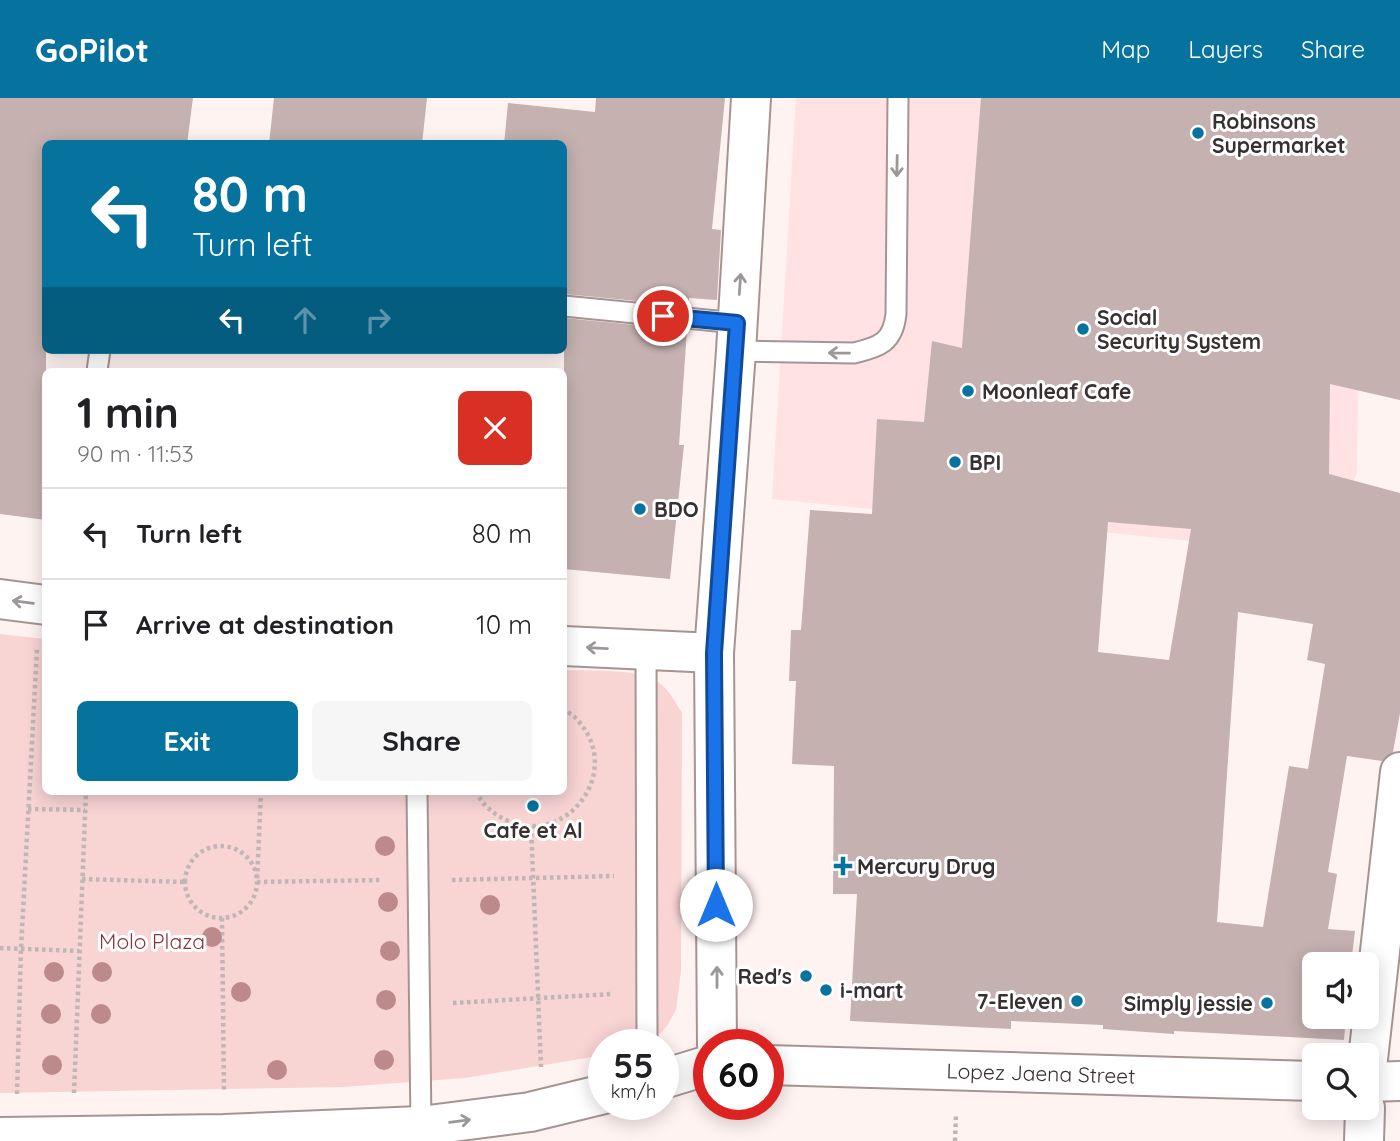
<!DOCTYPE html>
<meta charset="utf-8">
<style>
body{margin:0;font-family:Quicksand,sans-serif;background:#f6f6f6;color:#202124;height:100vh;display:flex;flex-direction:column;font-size:26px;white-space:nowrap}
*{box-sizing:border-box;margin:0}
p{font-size:23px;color:#757577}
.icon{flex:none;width:38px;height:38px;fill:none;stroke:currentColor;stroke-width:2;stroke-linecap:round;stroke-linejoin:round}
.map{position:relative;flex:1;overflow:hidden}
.details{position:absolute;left:42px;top:270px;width:525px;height:427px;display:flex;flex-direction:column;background:#fff;border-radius:10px;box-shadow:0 4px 18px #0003}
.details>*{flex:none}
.banner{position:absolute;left:42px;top:42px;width:525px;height:214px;border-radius:10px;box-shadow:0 4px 18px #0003;background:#05739e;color:#fff;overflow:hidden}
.fabs{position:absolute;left:1302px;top:854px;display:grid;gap:14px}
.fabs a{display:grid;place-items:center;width:77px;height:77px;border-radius:10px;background:#fff;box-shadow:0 4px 18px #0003;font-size:35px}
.speed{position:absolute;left:588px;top:931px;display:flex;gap:14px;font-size:35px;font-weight:700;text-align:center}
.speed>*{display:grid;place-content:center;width:91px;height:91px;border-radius:50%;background:#fff;box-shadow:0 4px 18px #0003;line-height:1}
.speed small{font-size:18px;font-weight:400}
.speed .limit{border:10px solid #d22;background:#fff;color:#111}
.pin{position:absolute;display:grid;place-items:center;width:60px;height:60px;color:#fff;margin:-30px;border:4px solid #fff;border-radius:50%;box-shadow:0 2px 7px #0007}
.me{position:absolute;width:77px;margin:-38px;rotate:0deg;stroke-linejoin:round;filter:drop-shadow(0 0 5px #0008)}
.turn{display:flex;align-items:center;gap:24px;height:147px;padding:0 35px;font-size:32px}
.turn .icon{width:91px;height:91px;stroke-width:2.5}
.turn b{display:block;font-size:49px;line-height:60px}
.lanes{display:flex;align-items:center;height:66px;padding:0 35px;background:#0003;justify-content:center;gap:35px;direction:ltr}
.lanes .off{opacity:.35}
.round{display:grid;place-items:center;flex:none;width:74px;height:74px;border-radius:10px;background:#f6f6f6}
.head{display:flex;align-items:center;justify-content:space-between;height:119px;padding:0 35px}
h1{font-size:42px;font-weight:800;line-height:52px}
.action{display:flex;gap:14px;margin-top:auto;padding:14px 35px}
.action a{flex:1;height:80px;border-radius:10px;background:#05739e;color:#fff;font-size:28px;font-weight:800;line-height:80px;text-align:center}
.action a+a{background:#f6f6f6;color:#202124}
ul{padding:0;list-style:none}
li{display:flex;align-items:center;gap:21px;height:91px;padding:0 35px;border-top:2px solid #e0e0e0}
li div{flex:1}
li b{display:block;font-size:26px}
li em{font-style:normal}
header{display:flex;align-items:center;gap:42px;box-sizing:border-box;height:98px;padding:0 35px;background:#05739e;color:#fff}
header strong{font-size:33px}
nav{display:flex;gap:38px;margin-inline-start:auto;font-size:24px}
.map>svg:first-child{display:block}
.built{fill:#ffe2e1}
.green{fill:#f8d4d3}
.building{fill:#c4b1b0;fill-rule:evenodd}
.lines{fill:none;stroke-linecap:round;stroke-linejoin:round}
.lane-casing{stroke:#a69493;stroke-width:23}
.street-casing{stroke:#a69493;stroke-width:42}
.secondary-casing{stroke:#a69493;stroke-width:42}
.primary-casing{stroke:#a69493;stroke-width:42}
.path{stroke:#c1b6b6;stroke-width:4.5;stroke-dasharray:3.5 3.5;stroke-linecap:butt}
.lane{stroke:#fff;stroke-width:19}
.street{stroke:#fff;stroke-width:38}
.secondary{stroke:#fff;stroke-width:38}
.primary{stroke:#fff;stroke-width:38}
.tree{fill:#bd8a8c}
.oneway{stroke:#9c9898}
.route-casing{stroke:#114b97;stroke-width:18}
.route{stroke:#1a73e8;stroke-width:12}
.poi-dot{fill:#05739e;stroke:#fff;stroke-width:2.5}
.labels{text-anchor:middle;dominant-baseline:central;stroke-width:6;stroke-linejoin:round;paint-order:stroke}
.poi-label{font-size:21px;font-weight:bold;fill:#383030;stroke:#fff;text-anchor:start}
.park-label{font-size:21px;fill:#873538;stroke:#fff}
.street-label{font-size:21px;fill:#383030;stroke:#fff}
</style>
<header>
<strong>GoPilot</strong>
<nav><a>Map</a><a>Layers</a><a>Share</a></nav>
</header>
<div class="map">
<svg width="1400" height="1043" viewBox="0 0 1400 1043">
<rect width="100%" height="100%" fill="#fff3f2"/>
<path class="built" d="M796 0H1400L1361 106 1357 375 1322 456 772 401Z"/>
<path class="green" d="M0 536 45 541 46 693H564V572C590 573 636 570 658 584 669 591 675 604 682 615L681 873 676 912 667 928 657 939 644 947H604V957L465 980 343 989 0 995Z"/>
<path class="building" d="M0 0H193L187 46H46V422L0 416Z
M274 0H427L422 46H269Z
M596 0H725L712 131 721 132 717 202 689 200V208L564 196V46H504L508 5 595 14Z
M981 0H1400V302L1330 286 1329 376 1400 395V615L1393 654 1382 663 1347 658 1328 774 1337 776 1328 831 1355 833 1351 866H1314V919H1346L1344 942 1174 933V936L1103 931V927L1011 923V931L850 923 857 796H833L834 668 792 666 796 583H789L791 532H801L810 412 872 416 877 321 924 324 932 243 962 250ZM1108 424 1191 431 1169 562 1098 554ZM1238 514 1313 526 1307 562 1325 566 1308 671 1289 668 1263 829 1217 824Z
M564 220 687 232 679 347H684L670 481 564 471Z"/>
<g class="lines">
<defs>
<path id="lane" d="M564 208 737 225
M736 253 854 255C880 249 893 244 896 216L898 0
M97 273 100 252
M646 552 647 947
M417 693 421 1028"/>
<path id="street" d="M0 501 46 507
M564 548 714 555
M1367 970 1400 674
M1364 1043 1365 1010"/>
<g id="secondary">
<path id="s1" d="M768 967 1314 983"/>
<path d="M1367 984 1400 983"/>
</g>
<path id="primary" d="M717 947 714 555 736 253 751 0
M663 981 709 967
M0 1039 224 1036 421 1028 530 1014 604 996"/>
</defs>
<use href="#lane" class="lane-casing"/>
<use href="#street" class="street-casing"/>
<use href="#secondary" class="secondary-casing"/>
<use href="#primary" class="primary-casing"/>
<path class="path" d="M261 693 257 784 383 782
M476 693C481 705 491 714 502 720 562 753 624 678 580 625 576 619 569 615 564 611
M28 711 85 712
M531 728 541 969
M185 784a36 36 0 1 1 72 0a36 36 0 1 1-72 0Z
M82 781 185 784
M452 782 614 778
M222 820 224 994
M0 850 79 853
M453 905 612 896
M74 995 86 693
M17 996 21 851 37 550
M955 1043 956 1016"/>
<use href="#lane" class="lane"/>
<use href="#street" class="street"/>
<use href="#secondary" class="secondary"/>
<use href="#primary" class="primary"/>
</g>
<g class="tree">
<circle cx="385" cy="748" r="10"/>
<circle cx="388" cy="804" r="10"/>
<circle cx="490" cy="807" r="10"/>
<circle cx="212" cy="839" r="10"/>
<circle cx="390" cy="853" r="10"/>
<circle cx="54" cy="874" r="10"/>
<circle cx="102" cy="874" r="10"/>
<circle cx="241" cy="894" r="10"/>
<circle cx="386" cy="902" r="10"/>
<circle cx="51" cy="916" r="10"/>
<circle cx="101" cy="916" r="10"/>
<circle cx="384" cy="962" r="10"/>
<circle cx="52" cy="967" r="10"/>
<circle cx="277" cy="972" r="10"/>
</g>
<defs><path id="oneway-shaft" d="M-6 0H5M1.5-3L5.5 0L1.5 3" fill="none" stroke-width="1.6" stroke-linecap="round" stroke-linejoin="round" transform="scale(1.75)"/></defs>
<g class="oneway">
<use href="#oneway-shaft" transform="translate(897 68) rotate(91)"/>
<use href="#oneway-shaft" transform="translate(740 186) rotate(-86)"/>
<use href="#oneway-shaft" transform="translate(839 255) rotate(-179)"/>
<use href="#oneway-shaft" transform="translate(23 504) rotate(-173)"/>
<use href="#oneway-shaft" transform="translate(597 550) rotate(-177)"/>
<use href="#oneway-shaft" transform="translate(717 879) rotate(-90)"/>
<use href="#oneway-shaft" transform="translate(460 1023) rotate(-8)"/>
</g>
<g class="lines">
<defs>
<path id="route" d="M663 218 737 225 714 555 716 807"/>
</defs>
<use href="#route" class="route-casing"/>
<use href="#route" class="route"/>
</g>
<g class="poi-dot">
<circle cx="1198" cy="35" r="7"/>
<circle cx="1083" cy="231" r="7"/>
<circle cx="968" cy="293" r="7"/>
<circle cx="955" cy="364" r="7"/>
<circle cx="640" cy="411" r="7"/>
<circle cx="533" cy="708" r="7"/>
<path d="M839.5 757.5h7v7h7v7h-7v7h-7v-7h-7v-7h7z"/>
<circle cx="806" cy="878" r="7"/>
<circle cx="826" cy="892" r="7"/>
<circle cx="1077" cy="903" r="7"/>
<circle cx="1267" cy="905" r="7"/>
</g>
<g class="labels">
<g class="poi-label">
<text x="1212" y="23">Robinsons<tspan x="1212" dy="24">Supermarket</tspan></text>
<text x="1097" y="219">Social<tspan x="1097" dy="24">Security System</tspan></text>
<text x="982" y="293">Moonleaf Cafe</text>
<text x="969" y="364">BPI</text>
<text x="654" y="411">BDO</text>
<text x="533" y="732" text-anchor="middle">Cafe et Al</text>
<text x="857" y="768">Mercury Drug</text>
<text x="792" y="878" text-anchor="end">Red's</text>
<text x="840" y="892">i-mart</text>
<text x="1063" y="903" text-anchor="end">7-Eleven</text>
<text x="1253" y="905" text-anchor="end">Simply jessie</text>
</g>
<g class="park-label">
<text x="152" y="843">Molo Plaza</text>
</g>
<g class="street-label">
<text stroke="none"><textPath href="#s1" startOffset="273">Lopez Jaena Street</textPath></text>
</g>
</g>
</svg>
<div class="fabs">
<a><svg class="icon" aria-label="sound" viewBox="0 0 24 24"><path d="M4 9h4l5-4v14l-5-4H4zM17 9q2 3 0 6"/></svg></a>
<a><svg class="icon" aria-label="search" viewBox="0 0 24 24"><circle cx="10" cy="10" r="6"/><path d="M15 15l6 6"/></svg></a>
</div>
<div class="speed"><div>55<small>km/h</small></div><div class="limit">60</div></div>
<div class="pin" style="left:663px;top:218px;background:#d93025"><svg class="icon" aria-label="arrive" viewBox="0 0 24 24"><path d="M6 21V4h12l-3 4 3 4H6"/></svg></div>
<svg class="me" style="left:716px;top:807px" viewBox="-20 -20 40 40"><circle r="19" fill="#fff"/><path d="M0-13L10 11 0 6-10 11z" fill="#1a73e8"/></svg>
<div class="banner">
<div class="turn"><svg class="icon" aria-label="left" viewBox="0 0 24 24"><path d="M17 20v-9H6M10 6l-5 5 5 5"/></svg><div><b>80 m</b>Turn left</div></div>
<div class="lanes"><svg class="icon" aria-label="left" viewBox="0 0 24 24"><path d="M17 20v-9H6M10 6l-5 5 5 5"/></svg><svg class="icon off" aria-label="ahead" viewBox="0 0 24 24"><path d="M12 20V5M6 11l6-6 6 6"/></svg><svg class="icon off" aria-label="right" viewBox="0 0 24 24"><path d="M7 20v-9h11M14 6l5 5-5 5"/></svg></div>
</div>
<section class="details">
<div class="head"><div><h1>1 min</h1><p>90 m · 11:53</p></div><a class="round" style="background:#d93025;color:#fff"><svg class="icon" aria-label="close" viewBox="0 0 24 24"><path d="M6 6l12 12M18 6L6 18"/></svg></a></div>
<ul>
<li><svg class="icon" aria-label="left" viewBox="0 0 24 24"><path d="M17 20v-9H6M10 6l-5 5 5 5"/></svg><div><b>Turn left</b></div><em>80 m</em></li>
<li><svg class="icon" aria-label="arrive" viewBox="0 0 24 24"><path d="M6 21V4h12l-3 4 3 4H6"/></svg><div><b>Arrive at destination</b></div><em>10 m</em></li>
</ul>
<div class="action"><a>Exit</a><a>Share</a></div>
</section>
</div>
